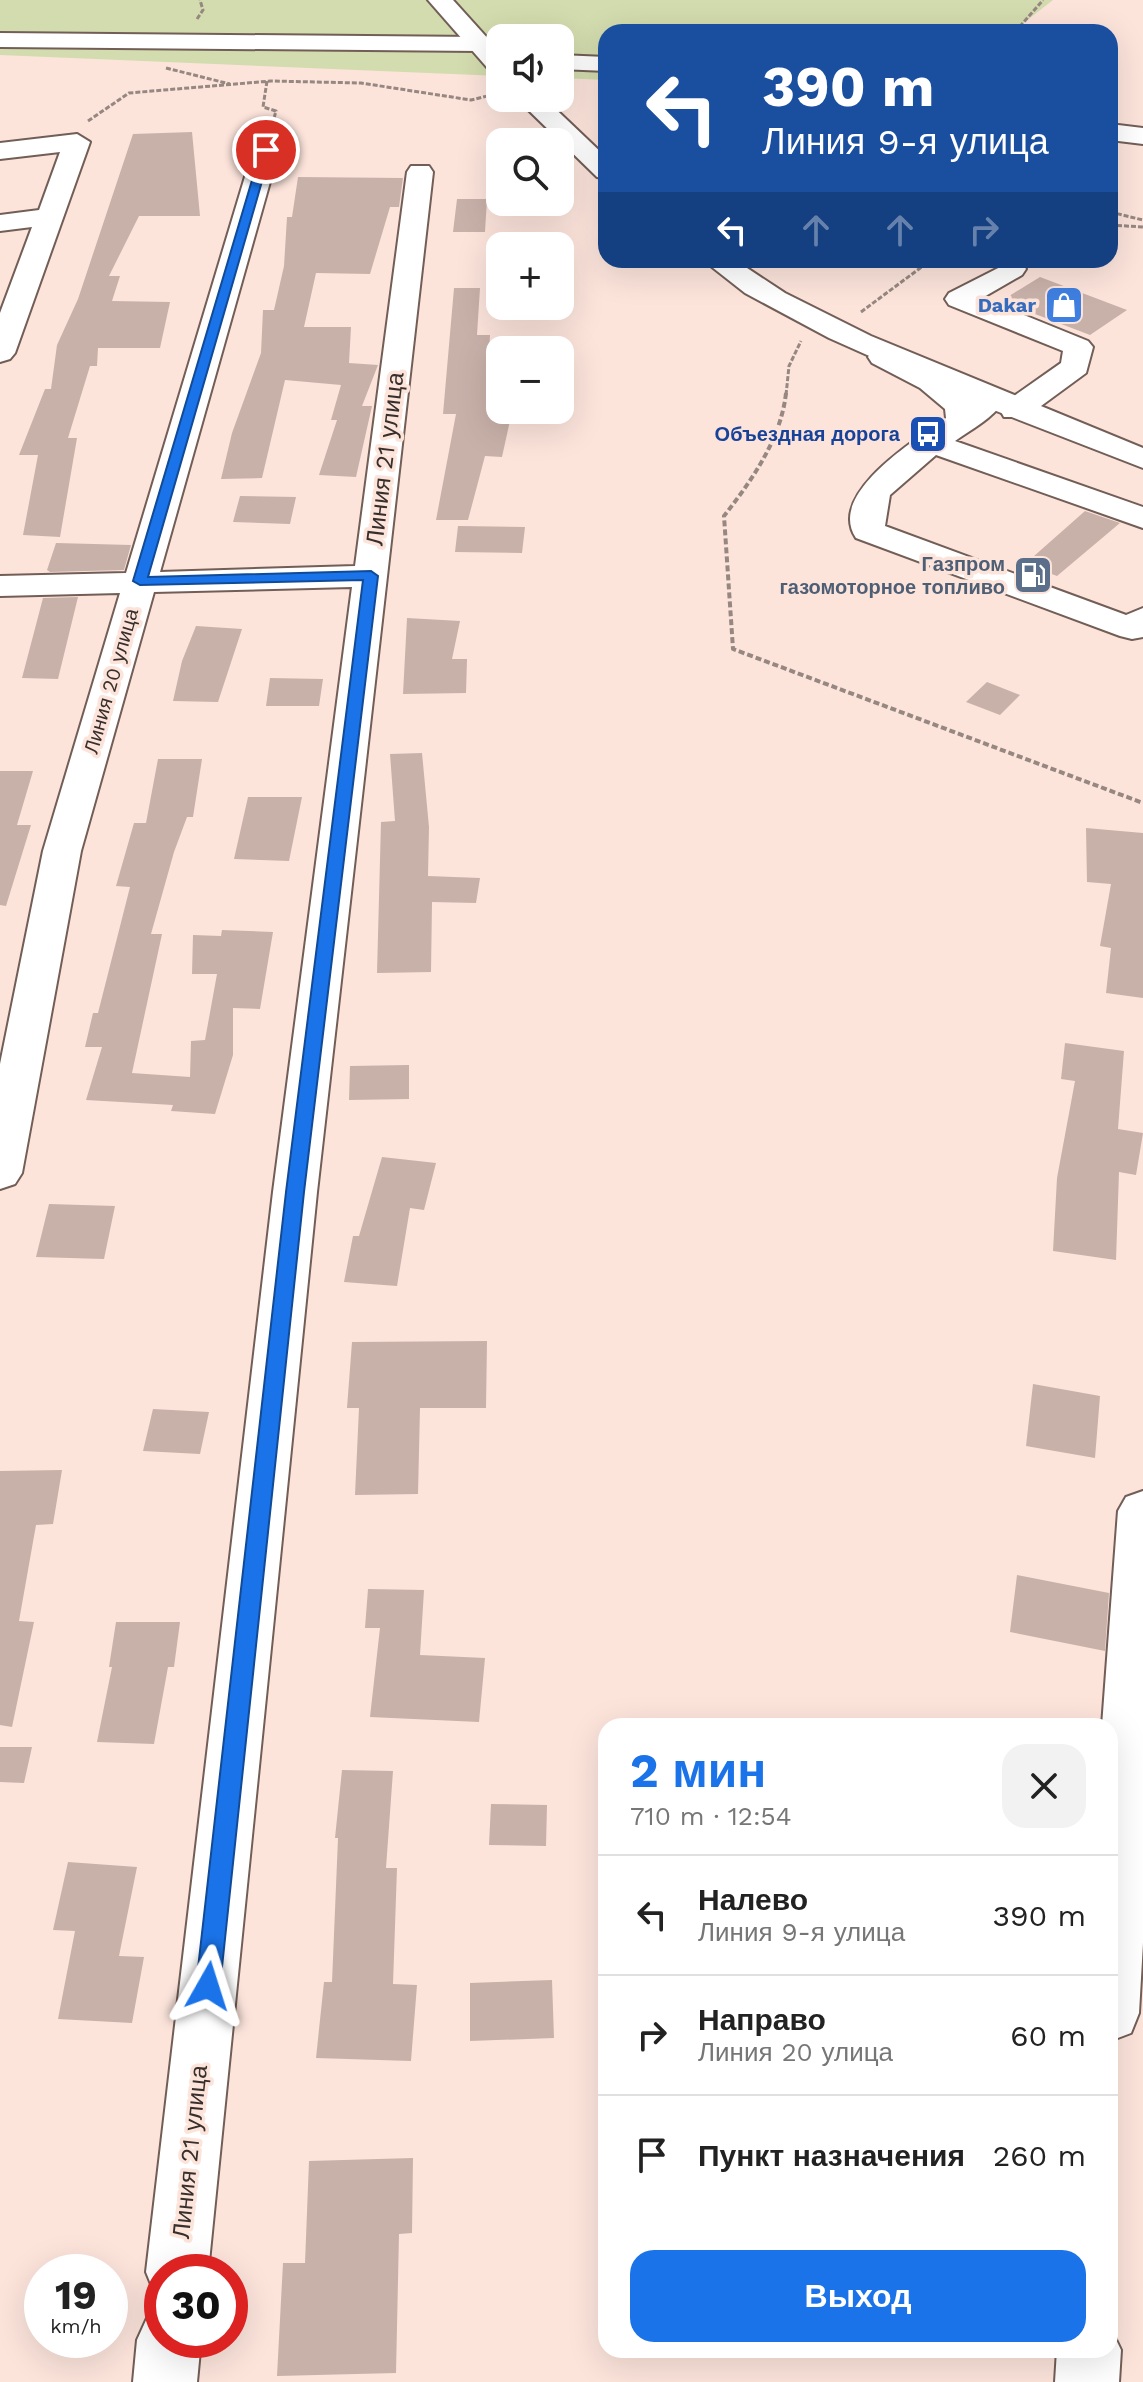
<!DOCTYPE html>
<html lang="ru">
<meta charset="utf-8">
<style>
body{margin:0;font-family:"Work Sans",sans-serif;background:#f2f2f2;color:#222;height:100vh;display:flex;flex-direction:column;font-size:30px;white-space:nowrap}
*{box-sizing:border-box;margin:0}
p{font-size:26px;color:#767676}
.icon{flex:none;width:44px;height:44px;fill:none;stroke:currentColor;stroke-width:2;stroke-linecap:round;stroke-linejoin:round}
.map{position:relative;flex:1;overflow:hidden}
.sheet{position:absolute;left:598px;top:1718px;width:520px;height:640px;display:flex;flex-direction:column;background:#fff;border-radius:24px;box-shadow:0 8px 32px #0002}
.sheet>*{flex:none}
.guide{position:absolute;left:598px;top:24px;width:520px;height:244px;border-radius:24px;box-shadow:0 8px 32px #0002;background:#1a4fa0;color:#fff;overflow:hidden}
.buttons{position:absolute;left:486px;top:24px;display:grid;gap:16px}
.buttons a{display:grid;place-items:center;width:88px;height:88px;border-radius:16px;background:#fff;box-shadow:0 8px 32px #0002;font-size:40px}
.speed{position:absolute;left:24px;top:2254px;display:flex;gap:16px;font-size:40px;font-weight:700;text-align:center}
.speed>*{display:grid;place-content:center;width:104px;height:104px;border-radius:50%;background:#fff;box-shadow:0 8px 32px #0002;line-height:1}
.speed small{font-size:20px;font-weight:400}
.speed .limit{border:12px solid #d22;background:#fff;color:#111}
.pin{position:absolute;display:grid;place-items:center;width:68px;height:68px;color:#fff;margin:-34px;border:4px solid #fff;border-radius:50%;box-shadow:0 2px 8px #0007}
.me{position:absolute;width:88px;margin:-44px;rotate:6deg;stroke-linejoin:round;filter:drop-shadow(0 0 6px #0008)}
.turn{display:flex;align-items:center;gap:28px;height:168px;padding:0 32px;font-size:36px}
.turn .icon{width:104px;height:104px;stroke-width:2.5}
.turn b{display:block;font-size:56px;line-height:68px}
.lanes{display:flex;align-items:center;height:76px;padding:0 32px;background:#0003;justify-content:center;gap:40px;direction:ltr}
.lanes .off{opacity:.35}
.round{display:grid;place-items:center;flex:none;width:84px;height:84px;border-radius:24px;background:#f2f2f2}
.summary{display:flex;align-items:center;justify-content:space-between;height:136px;padding:0 32px}
h1{font-size:48px;font-weight:700;line-height:60px;color:#1a73e8}
.button{display:flex;gap:16px;margin-top:auto;padding:16px 32px}
.button a{flex:1;height:92px;border-radius:24px;background:#1a73e8;color:#fff;font-size:32px;font-weight:700;line-height:92px;text-align:center}
ul{padding:0;list-style:none}
li{display:flex;align-items:center;gap:24px;height:120px;padding:0 32px;border-top:2px solid #e0e0e0}
li div{flex:1}
li b{display:block;font-size:30px}
li em{font-style:normal}
.map>svg:first-child{display:block}
.green{fill:#d3dcae}
.building{fill:#c8b1a9}
.lines{fill:none;stroke-linecap:round;stroke-linejoin:round}
.minor-casing{stroke:#725e56;stroke-width:4}
.major-casing{stroke:#725e56;stroke-width:4}
.path-far1{stroke:#978781;stroke-width:3;stroke-dasharray:5 2;stroke-linecap:butt}
.path{stroke:#978781;stroke-width:4;stroke-dasharray:6 3;stroke-linecap:butt}
.minor{fill:#fff;fill-rule:evenodd}
.major{fill:#fff;fill-rule:evenodd}
.route{fill:#1a73e8;stroke:#114b97;stroke-width:2}
.labels{text-anchor:middle;dominant-baseline:central;stroke-width:7;stroke-linejoin:round;paint-order:stroke}
.far-shop-label{font-size:20px;font-weight:bold;fill:#366cbe;stroke:#fce4db;text-anchor:end}
.far-transit-label{font-size:20px;font-weight:bold;fill:#164399;stroke:#fce4db;text-anchor:end}
.far-service-label{font-size:20px;font-weight:bold;fill:#4e5e75;stroke:#fce4db;text-anchor:end}
.far-street-label{font-size:20px;fill:#382f2c;stroke:#fce4db}
.street-label{font-size:24px;fill:#382f2c;stroke:#fce4db}
</style>
<div class="map">
<svg width="1143" height="2382" viewBox="0 0 1143 2382">
<rect width="100%" height="100%" fill="#fce4db"/>
<path class="green" d="M0 0H1053L1012 32H606V80L560 78V38H500V76L0 55Z"/>
<path class="building" d="M192 132 200 216H139L109 276H120L112 301 170 302 160 348H98L97 366H90L68 438H77L60 537 23 535 38 455H19L45 389H51L57 345 78 299 133 134Z
M298 177 403 178 399 207H390L370 274 316 273 304 327H351L349 363 378 365 362 406H372L356 477 319 475 337 420H331L341 385 285 380 262 478 221 479 232 433 261 353 263 310H274L284 266 287 217H292Z
M457 199H487L485 232H453Z
M1040 277 1127 310 1090 335 1001 301Z
M454 288H480L477 335H490L488 374H500V415L511 416 502 457 485 456 468 520H436L456 414H443Z
M240 496 296 497 290 524 233 522Z
M1085 511 1120 523 1057 576 1025 564Z
M458 526 525 527 522 553 455 552Z
M56 543 131 545 124 570 50 572 47 570Z
M78 597 58 679 22 678 43 598Z
M407 618 460 621 452 659H467L466 693 403 694Z
M196 626 242 629 218 702 173 701 182 661Z
M270 678 323 679 319 706H266Z
M987 682 1020 695 1000 715 966 702Z
M422 753 429 827 428 876 480 878 476 903 432 902 431 972 377 973 381 822 395 821 390 754Z
M158 759H202L193 817H187L174 852 151 934H162L132 1073 190 1077 191 1041 205 1040 217 974H192L193 935 221 936 222 930 273 932 260 1009 233 1008V1055L215 1114 171 1111 173 1105 86 1100 102 1047H85L93 1013H98L130 887 116 886 134 823H146Z
M0 771H33L17 825H31L6 906 0 905Z
M248 797H302L289 861 234 859Z
M1086 828 1143 833V998L1106 993 1111 948 1100 946 1111 884 1087 882Z
M1065 1043 1124 1051 1118 1129 1143 1133 1136 1175 1119 1172 1116 1260 1053 1251 1057 1178 1075 1081 1061 1079Z
M409 1065V1099L349 1100 350 1066Z
M382 1157 436 1163 424 1210 410 1208 397 1286 344 1282 353 1236H359Z
M49 1204 115 1206 104 1259 36 1257Z
M487 1341 486 1408H420L418 1494 355 1495 359 1408H347L352 1342Z
M1033 1384 1100 1396 1095 1458 1026 1446Z
M153 1409 209 1412 200 1454 143 1451Z
M62 1470 53 1524 36 1525 19 1621 34 1622 12 1727 0 1725V1471Z
M1017 1575 1109 1593 1105 1651 1010 1632Z
M368 1589 424 1590 420 1655 485 1658 479 1722 370 1717 380 1628H365Z
M116 1622H180L174 1667H168L154 1744 97 1742 112 1667H109Z
M0 1747H32L24 1783 0 1782Z
M342 1770 393 1771 386 1868H397L393 1984 417 1985 411 2061 316 2058 324 1982H332L338 1838H335Z
M491 1804 547 1805 546 1846 489 1845Z
M68 1862 137 1867 119 1956 144 1957 132 2023 58 2019 75 1931 53 1930Z
M552 1980 554 2038 470 2041V1983Z
M413 2158 412 2233 399 2234 396 2373 277 2376 283 2263H305L309 2161Z"/>
<g class="lines">
<defs>
<path id="minor" d="M0 33 479 37 491 44 479 51 0 47Z
M560 55 606 57V71L560 69Z
M1110 124 1143 128V144L1110 140Z
M77 134 90 142 15 353 10 359 0 362V313L32 227 0 231V215L39 210 60 152 0 159V143Z
M266 142 279 150 160 572 355 566 407 172 411 166H429L433 172 317 1192 208 2272H162V2297L155 2294 146 2272 273 1192 352 587 154 592 81 851 22 1173 15 1184 0 1189V1064L43 851 120 593 0 596V576L126 573 253 150Z
M1012 261 1022 263 1026 269 1022 275 982 298 1088 341 1093 347 1086 373 1026 417H1004L1000 410 1004 403 1061 363 1063 351 949 305 945 299 949 293Z
M883 348 942 376 971 400 990 391 1001 394 1005 400C993 418 972 429 955 441L1143 507V528L936 455 890 495 885 526 1126 615 1143 608V637L1132 639 1120 636 856 538C826 494 917 439 946 418L945 409 920 388 872 363 868 357 872 351Z
M1143 1491V1943L1139 2013 1131 2033 1110 2041V1726H1102L1118 1511 1126 1497Z
M162 2311V2340H201L197 2382H133L137 2340 147 2318Z
M1110 2327 1121 2350 1119 2382H1055L1057 2350H1110Z"/>
<path id="major" d="M428 0H453L500 52V74L491 72Z
M516 98H544L606 157V179L597 177Z
M703 260H735L785 293 871 336 1143 448V468L968 400 829 338 745 293Z"/>
</defs>
<use href="#minor" class="minor-casing"/>
<use href="#major" class="major-casing"/>
<path class="path-far1" d="M197 19 203 10 200 0
M1015 32 1043 0
M166 68 230 84
M267 81 263 107 276 111 271 129
M88 121 129 93 271 81 361 83 471 100 500 93
M1110 212 1143 220
M1110 225 1143 227
M861 312 931 260
M786 395 789 366 801 341"/>
<path class="path" d="M786 393C781 439 752 480 724 516L733 649 1143 803"/>
<use href="#minor" class="minor"/>
<use href="#major" class="major"/>
</g>
<path class="route" d="M266 147 271 150 148 577 371 571 378 576 304 1192 220 1986 216 1994 208 1998 200 1994 196 1986 286 1192 363 580 140 585 133 581 261 150Z"/>
<defs>
<symbol id="shop-square" viewBox="-11 -11 22 22"><rect x="-9" y="-9" width="18" height="18" rx="4" fill="#3f7fe0" stroke="#fce4db"/><path d="M-5-2.5h2.3a2.7 3.5 0 0 1 5.4 0H5L5.5 6h-11ZM-1.5-2.5h3a1.5 2.3 0 0 0-3 0Z" fill="#fff"/></symbol>
<symbol id="bus-square" viewBox="-11 -11 22 22"><rect x="-9" y="-9" width="18" height="18" rx="4" fill="#1a4fb4" stroke="#fce4db"/><path d="M-5-6H5V4H4V6H2V4H-2V6H-4V4H-5ZM-3.5-4V0h7V-4ZM-3.5 1.2v1.5H-2V1.2ZM2 1.2v1.5H3.5V1.2Z" fill="#fff"/></symbol>
<symbol id="fuel-square" viewBox="-11 -11 22 22"><rect x="-9" y="-9" width="18" height="18" rx="4" fill="#5c6f8a" stroke="#fce4db"/><path d="M-5.5-6h7V0h2V4h1.3V-2.5L3-4.5l.8-.8L6-3V5H2.5V1h-1V6h-7ZM-4.2-4.7v3.2H.2V-4.7Z" fill="#fff"/></symbol>
</defs>
<g fill-rule="evenodd">
<use href="#shop-square" x="1042" y="283" width="44" height="44"/>
<use href="#bus-square" x="906" y="412" width="44" height="44"/>
<use href="#fuel-square" x="1011" y="553" width="44" height="44"/>
</g>
<g class="labels">
<g class="far-shop-label">
<text x="1036" y="305">Dakar</text>
</g>
<g class="far-transit-label">
<text x="900" y="434">Объездная дорога</text>
</g>
<g class="far-service-label">
<text x="1005" y="564">Газпром<tspan x="1005" dy="23">газомоторное топливо</tspan></text>
</g>
<g class="far-street-label">
<text transform="translate(111 681) rotate(-74)">Линия 20 улица</text>
</g>
<g class="street-label">
<text transform="translate(385 459) rotate(-83)">Линия 21 улица</text>
<text transform="translate(190 2152) rotate(-84)">Линия 21 улица</text>
</g>
</g>
</svg>
<div class="buttons">
<a><svg class="icon" aria-label="sound" viewBox="0 0 24 24"><path d="M4 9h4l5-4v14l-5-4H4zM17 9q2 3 0 6"/></svg></a>
<a><svg class="icon" aria-label="search" viewBox="0 0 24 24"><circle cx="10" cy="10" r="6"/><path d="M15 15l6 6"/></svg></a>
<a>+</a>
<a>−</a>
</div>
<div class="speed"><div>19<small>km/h</small></div><div class="limit">30</div></div>
<div class="pin" style="left:266px;top:150px;background:#d93025"><svg class="icon" aria-label="arrive" viewBox="0 0 24 24"><path d="M6 21V4h12l-3 4 3 4H6"/></svg></div>
<svg class="me" style="left:208px;top:1986px" viewBox="-20 -20 40 40"><path d="M0-17L14 15 0 8-14 15z" fill="#1a73e8" stroke="#fff" stroke-width="4"/></svg>
<div class="guide">
<div class="turn"><svg class="icon" aria-label="left" viewBox="0 0 24 24"><path d="M17 20v-9H6M10 6l-5 5 5 5"/></svg><div><b>390 m</b>Линия 9-я улица</div></div>
<div class="lanes"><svg class="icon" aria-label="left" viewBox="0 0 24 24"><path d="M17 20v-9H6M10 6l-5 5 5 5"/></svg><svg class="icon off" aria-label="ahead" viewBox="0 0 24 24"><path d="M12 20V5M6 11l6-6 6 6"/></svg><svg class="icon off" aria-label="ahead" viewBox="0 0 24 24"><path d="M12 20V5M6 11l6-6 6 6"/></svg><svg class="icon off" aria-label="right" viewBox="0 0 24 24"><path d="M7 20v-9h11M14 6l5 5-5 5"/></svg></div>
</div>
<section class="sheet">
<div class="summary"><div><h1>2 мин</h1><p>710 m · 12:54</p></div><a class="round"><svg class="icon" aria-label="close" viewBox="0 0 24 24"><path d="M6 6l12 12M18 6L6 18"/></svg></a></div>
<ul>
<li><svg class="icon" aria-label="left" viewBox="0 0 24 24"><path d="M17 20v-9H6M10 6l-5 5 5 5"/></svg><div><b>Налево</b><p>Линия 9-я улица</p></div><em>390 m</em></li>
<li><svg class="icon" aria-label="right" viewBox="0 0 24 24"><path d="M7 20v-9h11M14 6l5 5-5 5"/></svg><div><b>Направо</b><p>Линия 20 улица</p></div><em>60 m</em></li>
<li><svg class="icon" aria-label="arrive" viewBox="0 0 24 24"><path d="M6 21V4h12l-3 4 3 4H6"/></svg><div><b>Пункт назначения</b></div><em>260 m</em></li>
</ul>
<div class="button"><a>Выход</a></div>
</section>
</div>
